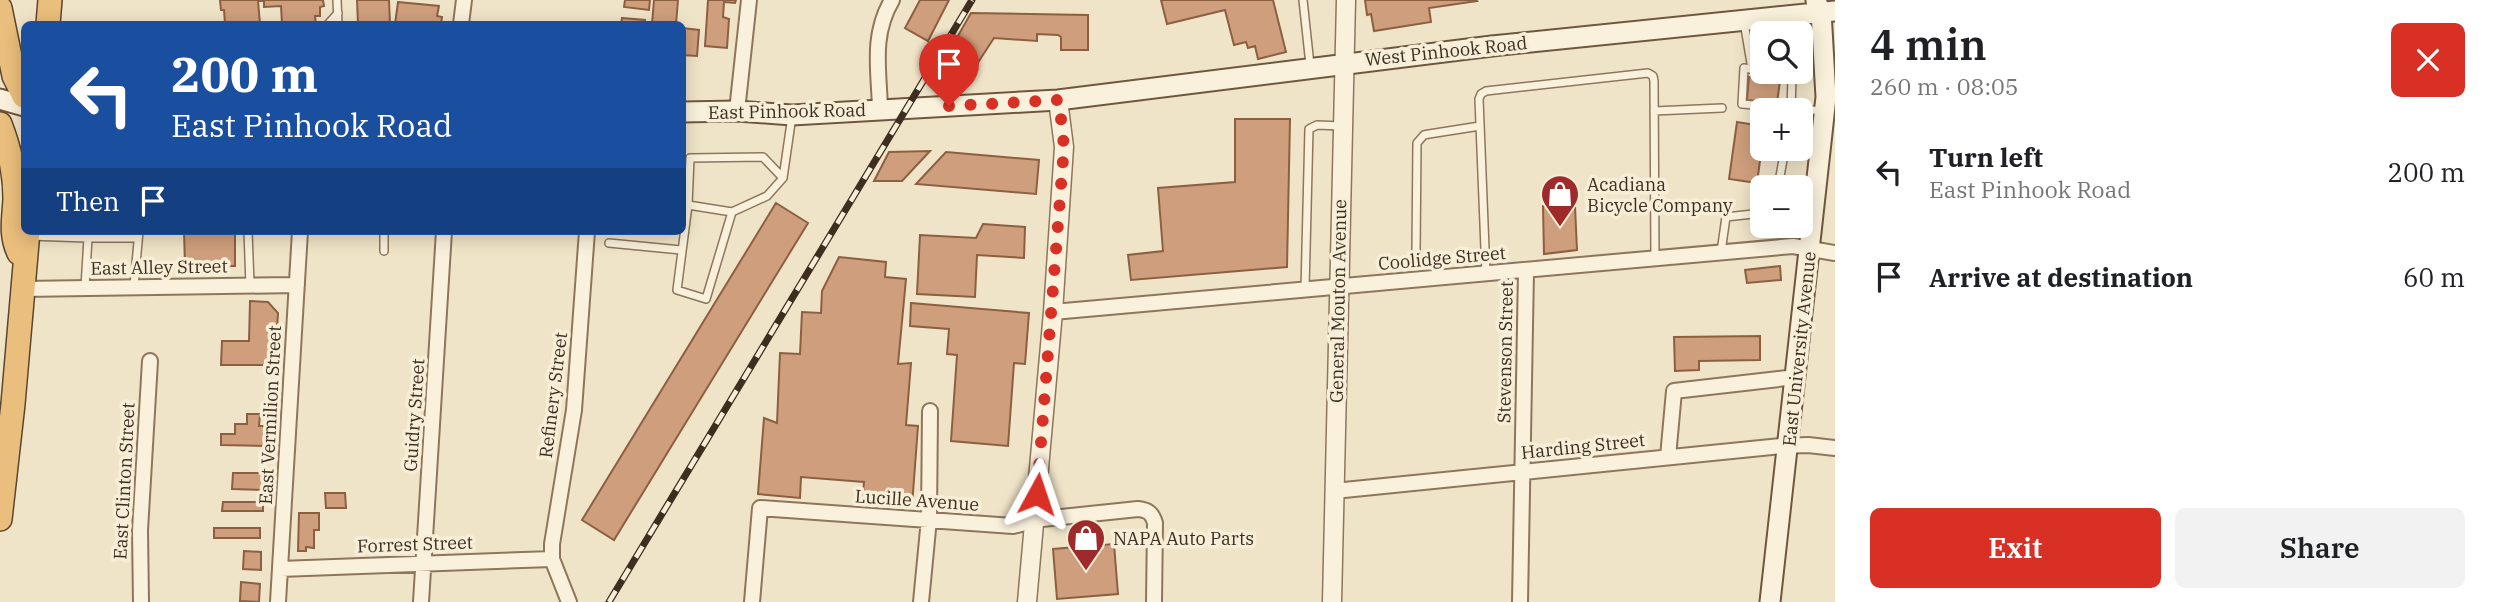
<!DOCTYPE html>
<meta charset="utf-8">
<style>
body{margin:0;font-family:"IBM Plex Serif",serif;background:#f2f2f2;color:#202124;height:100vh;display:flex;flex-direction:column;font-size:26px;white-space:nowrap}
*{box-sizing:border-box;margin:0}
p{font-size:23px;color:#757577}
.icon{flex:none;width:38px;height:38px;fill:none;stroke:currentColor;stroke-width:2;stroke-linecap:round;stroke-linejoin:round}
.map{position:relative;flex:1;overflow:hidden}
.drawer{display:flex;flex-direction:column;background:#fff;width:665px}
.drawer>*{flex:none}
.top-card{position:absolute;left:21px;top:21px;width:665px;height:214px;border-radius:10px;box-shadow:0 4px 18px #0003;background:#1a4fa0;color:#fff;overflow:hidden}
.tools{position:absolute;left:1750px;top:21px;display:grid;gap:14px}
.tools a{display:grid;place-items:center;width:63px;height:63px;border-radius:10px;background:#fff;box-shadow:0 4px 18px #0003;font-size:35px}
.pin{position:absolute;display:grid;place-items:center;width:60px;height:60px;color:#fff;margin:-72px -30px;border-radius:50% 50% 50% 0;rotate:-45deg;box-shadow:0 0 7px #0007}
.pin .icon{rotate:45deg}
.me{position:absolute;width:77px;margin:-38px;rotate:5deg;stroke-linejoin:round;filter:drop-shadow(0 0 5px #0008)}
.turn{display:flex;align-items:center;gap:24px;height:147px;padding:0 35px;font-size:32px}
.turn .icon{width:91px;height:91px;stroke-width:2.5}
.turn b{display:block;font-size:49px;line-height:60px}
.then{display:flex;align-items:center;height:66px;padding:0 35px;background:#0003;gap:14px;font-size:26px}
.round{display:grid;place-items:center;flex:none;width:74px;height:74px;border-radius:10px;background:#f2f2f2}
.summary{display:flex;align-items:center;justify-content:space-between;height:119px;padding:0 35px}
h1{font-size:42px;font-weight:600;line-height:52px}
.cta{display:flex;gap:14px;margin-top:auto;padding:14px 35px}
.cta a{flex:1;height:80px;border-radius:10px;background:#d93025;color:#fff;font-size:28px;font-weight:600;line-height:80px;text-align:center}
.cta a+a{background:#f2f2f2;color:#202124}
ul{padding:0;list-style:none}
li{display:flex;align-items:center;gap:21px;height:105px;padding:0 35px}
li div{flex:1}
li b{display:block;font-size:26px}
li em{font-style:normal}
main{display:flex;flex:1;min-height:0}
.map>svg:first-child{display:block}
.building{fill:#cf9f7d;stroke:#8d5f41;stroke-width:2}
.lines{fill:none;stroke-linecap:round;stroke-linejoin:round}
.service-casing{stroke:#8d765c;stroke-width:10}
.minor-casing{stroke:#8d765c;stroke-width:18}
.tertiary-casing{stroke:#8d765c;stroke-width:21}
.secondary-casing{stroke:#6f573f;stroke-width:23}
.trunk-casing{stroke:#5b4430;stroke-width:26}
.service{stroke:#faf1dc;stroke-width:7}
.minor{stroke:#faf1dc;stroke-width:14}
.tertiary{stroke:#faf1dc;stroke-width:18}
.secondary{stroke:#faf1dc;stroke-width:19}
.trunk{stroke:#eabe7c;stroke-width:23}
.rail-casing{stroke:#3d2e20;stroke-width:7}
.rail{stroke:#f7eed8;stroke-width:4.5;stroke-dasharray:13;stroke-linecap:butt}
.route{stroke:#d93025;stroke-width:12;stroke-dasharray:0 21.6}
.labels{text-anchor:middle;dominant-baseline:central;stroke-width:7;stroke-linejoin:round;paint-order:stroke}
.street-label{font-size:18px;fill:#3d2e20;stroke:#f7eed8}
.poi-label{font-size:18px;fill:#3d2e20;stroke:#f7eed8;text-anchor:start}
</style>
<main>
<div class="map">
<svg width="1835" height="602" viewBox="0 0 1835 602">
<rect width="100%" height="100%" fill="#f0e4c8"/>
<path class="building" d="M220 0H323L324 6 320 7V16H315L316 24H282L281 6 264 7V1H258L260 24H225L224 10H221Z
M357 0H389L390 24H358Z
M625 0H650L649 10 624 7Z
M654 0H678L676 24H652Z
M708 0H736L735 3 724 2 723 17 729 19 727 48 705 46Z
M920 0H949L928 41 905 28Z
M1161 0H1273L1286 52 1258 59 1255 46 1248 48 1246 42 1234 45 1225 10 1167 24Z
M1365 0H1476L1477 1 1429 8 1431 22 1374 31 1371 14 1367 15Z
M398 2 439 6 437 16 442 17 441 24H395Z
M971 13 1088 15V50H1061V37L1058 35 1037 34V41L994 38 964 84 931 83Z
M622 18 645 20 644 24H621Z
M682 28 699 30 697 56 682 55Z
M1749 77 1780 81 1777 103 1747 100Z
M1235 119H1290L1287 267 1131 280 1128 255 1163 251 1158 188 1235 182Z
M1737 122 1762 126V146L1757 183 1729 179Z
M930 151 902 181H874L889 152Z
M946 152 1039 160 1036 194 916 184Z
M776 203 808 223 614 540 582 520Z
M1543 206H1575L1577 250 1544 254Z
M983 224 1025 227 1024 258 977 255 975 297 917 294 920 235 976 238Z
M184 231H235V266H185Z
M839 257 886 262 885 277 906 279 898 364 911 363 906 425 918 426 912 506 862 502 864 482 801 477 800 498 758 494 764 418 777 423 780 353 800 354 802 312 821 313 822 291Z
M1780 266 1781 280 1747 283 1745 270Z
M250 301 268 302 278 313 275 365H221L222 341H249Z
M911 303 1029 313 1025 364 1014 363 1008 446 951 441 957 355 947 354 949 329 910 326Z
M1760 336V360L1699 361V370L1675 371 1674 337Z
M247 414H260L259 426H265V446L221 445V434H235V424H247Z
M233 473H263L265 490 232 489Z
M325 493H345L346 508H326Z
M223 502H263V511H222Z
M299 513H319V530H314V548L306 547V551H298Z
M214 528H260V538H214Z
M1114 544 1118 594 1057 599 1053 549Z
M244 551 261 552V570L243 569Z
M241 582 260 584 259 602 240 601Z"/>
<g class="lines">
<defs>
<path id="service" d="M337 0 338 24
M1303 0 1310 65
M1744 22 1752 69
M328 24 338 13
M1762 71 1744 68 1742 104 1824 111
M1765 72 1792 77 1791 110
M1654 111 1722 108
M783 178 792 116
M1778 187 1785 149
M682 206 688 205 732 212 767 196 783 178 763 157 690 158 688 205 677 290 706 299 732 212
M88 231V238H138
M248 231 250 285
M384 231V251
M29 236 88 238 85 287
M609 243 681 250
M1416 251 1417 143 1424 135 1429 134 1480 126
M1721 252 1726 217 1762 213
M1486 274 1479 99 1481 94 1486 91 1648 73 1653 76 1654 81 1655 258
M134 286 139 231
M1305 289 1309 129 1317 125 1342 126"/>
<path id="minor" d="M461 24 464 0
M880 109C879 70 871 36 892 0
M737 111 749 0
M22 289 297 285
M1053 312 1793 246 1835 253
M1668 457 1674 391 1796 377
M1334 491 1781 446 1808 445 1835 448
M280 569 552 559
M141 602 140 530 150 361
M278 602 300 231
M421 602 444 231
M569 602 552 559V544L574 410 587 231
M752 602 760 508 1013 526 1042 519 1138 509C1148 510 1152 513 1155 523L1154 602
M921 602 929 519 930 411
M1520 602 1526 271"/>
<path id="tertiary" d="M1027 602 1053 312 1064 147 1058 100
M1332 602 1346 0"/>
<path id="secondary" d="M0 99 24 106
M682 112 737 111 792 115 1058 100 1492 46 1835 11
M1770 602 1826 97 1821 12 1816 1"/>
<path id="trunk" d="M0 8 14 76 24 96
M48 24 50 0
M0 124C9 147 15 175 15 199 14 219 10 235 19 253
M0 519 13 404 28 231"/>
</defs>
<use href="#service" class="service-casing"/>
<use href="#minor" class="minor-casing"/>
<use href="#tertiary" class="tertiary-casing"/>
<use href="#secondary" class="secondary-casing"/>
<use href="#trunk" class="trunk-casing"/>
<use href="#service" class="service"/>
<use href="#minor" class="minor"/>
<use href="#tertiary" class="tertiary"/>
<use href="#secondary" class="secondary"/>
<use href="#trunk" class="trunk"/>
<defs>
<path id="rail" d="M609 602 972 0"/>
</defs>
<use href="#rail" class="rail-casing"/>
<use href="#rail" class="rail"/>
</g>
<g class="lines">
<path class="route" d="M949 106 1059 100 1064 147 1037 494"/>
</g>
<defs>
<symbol id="shop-pin" viewBox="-11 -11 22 30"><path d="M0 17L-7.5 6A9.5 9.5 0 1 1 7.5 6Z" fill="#9e2a2b" stroke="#f7eed8"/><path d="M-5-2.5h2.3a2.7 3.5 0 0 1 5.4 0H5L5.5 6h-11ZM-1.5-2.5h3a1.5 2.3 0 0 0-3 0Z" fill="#fff"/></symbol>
</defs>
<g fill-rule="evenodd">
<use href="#shop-pin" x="1538" y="172" width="44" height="60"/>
<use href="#shop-pin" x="1064" y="516" width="44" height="60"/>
</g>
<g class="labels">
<g class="street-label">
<text transform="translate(1446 51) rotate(-6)">West Pinhook Road</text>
<text transform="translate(787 111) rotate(-1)">East Pinhook Road</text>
<text transform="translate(1442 258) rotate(-5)">Coolidge Street</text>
<text transform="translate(159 267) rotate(-1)">East Alley Street</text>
<text transform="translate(1338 301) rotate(-89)">General Mouton Avenue</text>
<text transform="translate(1799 349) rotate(-84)">East University Avenue</text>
<text transform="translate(1505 352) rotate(-89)">Stevenson Street</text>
<text transform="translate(553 395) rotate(-83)">Refinery Street</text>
<text transform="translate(270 415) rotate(-87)">East Vermilion Street</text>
<text transform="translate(414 415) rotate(-86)">Guidry Street</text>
<text transform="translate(1583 446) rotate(-6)">Harding Street</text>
<text transform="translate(124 481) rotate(-87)">East Clinton Street</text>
<text transform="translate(917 500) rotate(4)">Lucille Avenue</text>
<text transform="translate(415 544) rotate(-2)">Forrest Street</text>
</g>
<g class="poi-label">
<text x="1587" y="184">Acadiana<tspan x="1587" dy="21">Bicycle Company</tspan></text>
<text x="1113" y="538">NAPA Auto Parts</text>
</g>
</g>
</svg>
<div class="tools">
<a><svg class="icon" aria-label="search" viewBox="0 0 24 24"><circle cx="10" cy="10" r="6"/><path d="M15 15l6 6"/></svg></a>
<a>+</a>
<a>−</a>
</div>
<div class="pin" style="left:949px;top:106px;background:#d93025"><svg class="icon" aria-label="arrive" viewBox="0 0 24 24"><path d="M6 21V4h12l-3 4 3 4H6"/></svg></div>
<svg class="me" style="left:1037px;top:494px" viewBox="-20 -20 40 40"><path d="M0-17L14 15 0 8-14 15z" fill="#d93025" stroke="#fff" stroke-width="4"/></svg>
<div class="top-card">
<div class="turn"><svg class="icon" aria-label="left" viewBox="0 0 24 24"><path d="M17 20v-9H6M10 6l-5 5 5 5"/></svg><div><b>200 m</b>East Pinhook Road</div></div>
<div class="then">Then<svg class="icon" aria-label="arrive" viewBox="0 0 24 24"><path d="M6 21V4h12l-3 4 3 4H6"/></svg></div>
</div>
</div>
<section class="drawer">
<div class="summary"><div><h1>4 min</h1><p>260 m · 08:05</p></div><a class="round" style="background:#d93025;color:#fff"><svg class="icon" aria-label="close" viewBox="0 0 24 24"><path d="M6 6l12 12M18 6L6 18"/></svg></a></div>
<ul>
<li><svg class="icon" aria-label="left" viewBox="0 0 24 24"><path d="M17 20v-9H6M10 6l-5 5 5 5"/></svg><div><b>Turn left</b><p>East Pinhook Road</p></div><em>200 m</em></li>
<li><svg class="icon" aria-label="arrive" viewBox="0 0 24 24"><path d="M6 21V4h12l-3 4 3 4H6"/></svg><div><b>Arrive at destination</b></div><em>60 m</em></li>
</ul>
<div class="cta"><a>Exit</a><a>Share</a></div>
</section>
</main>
